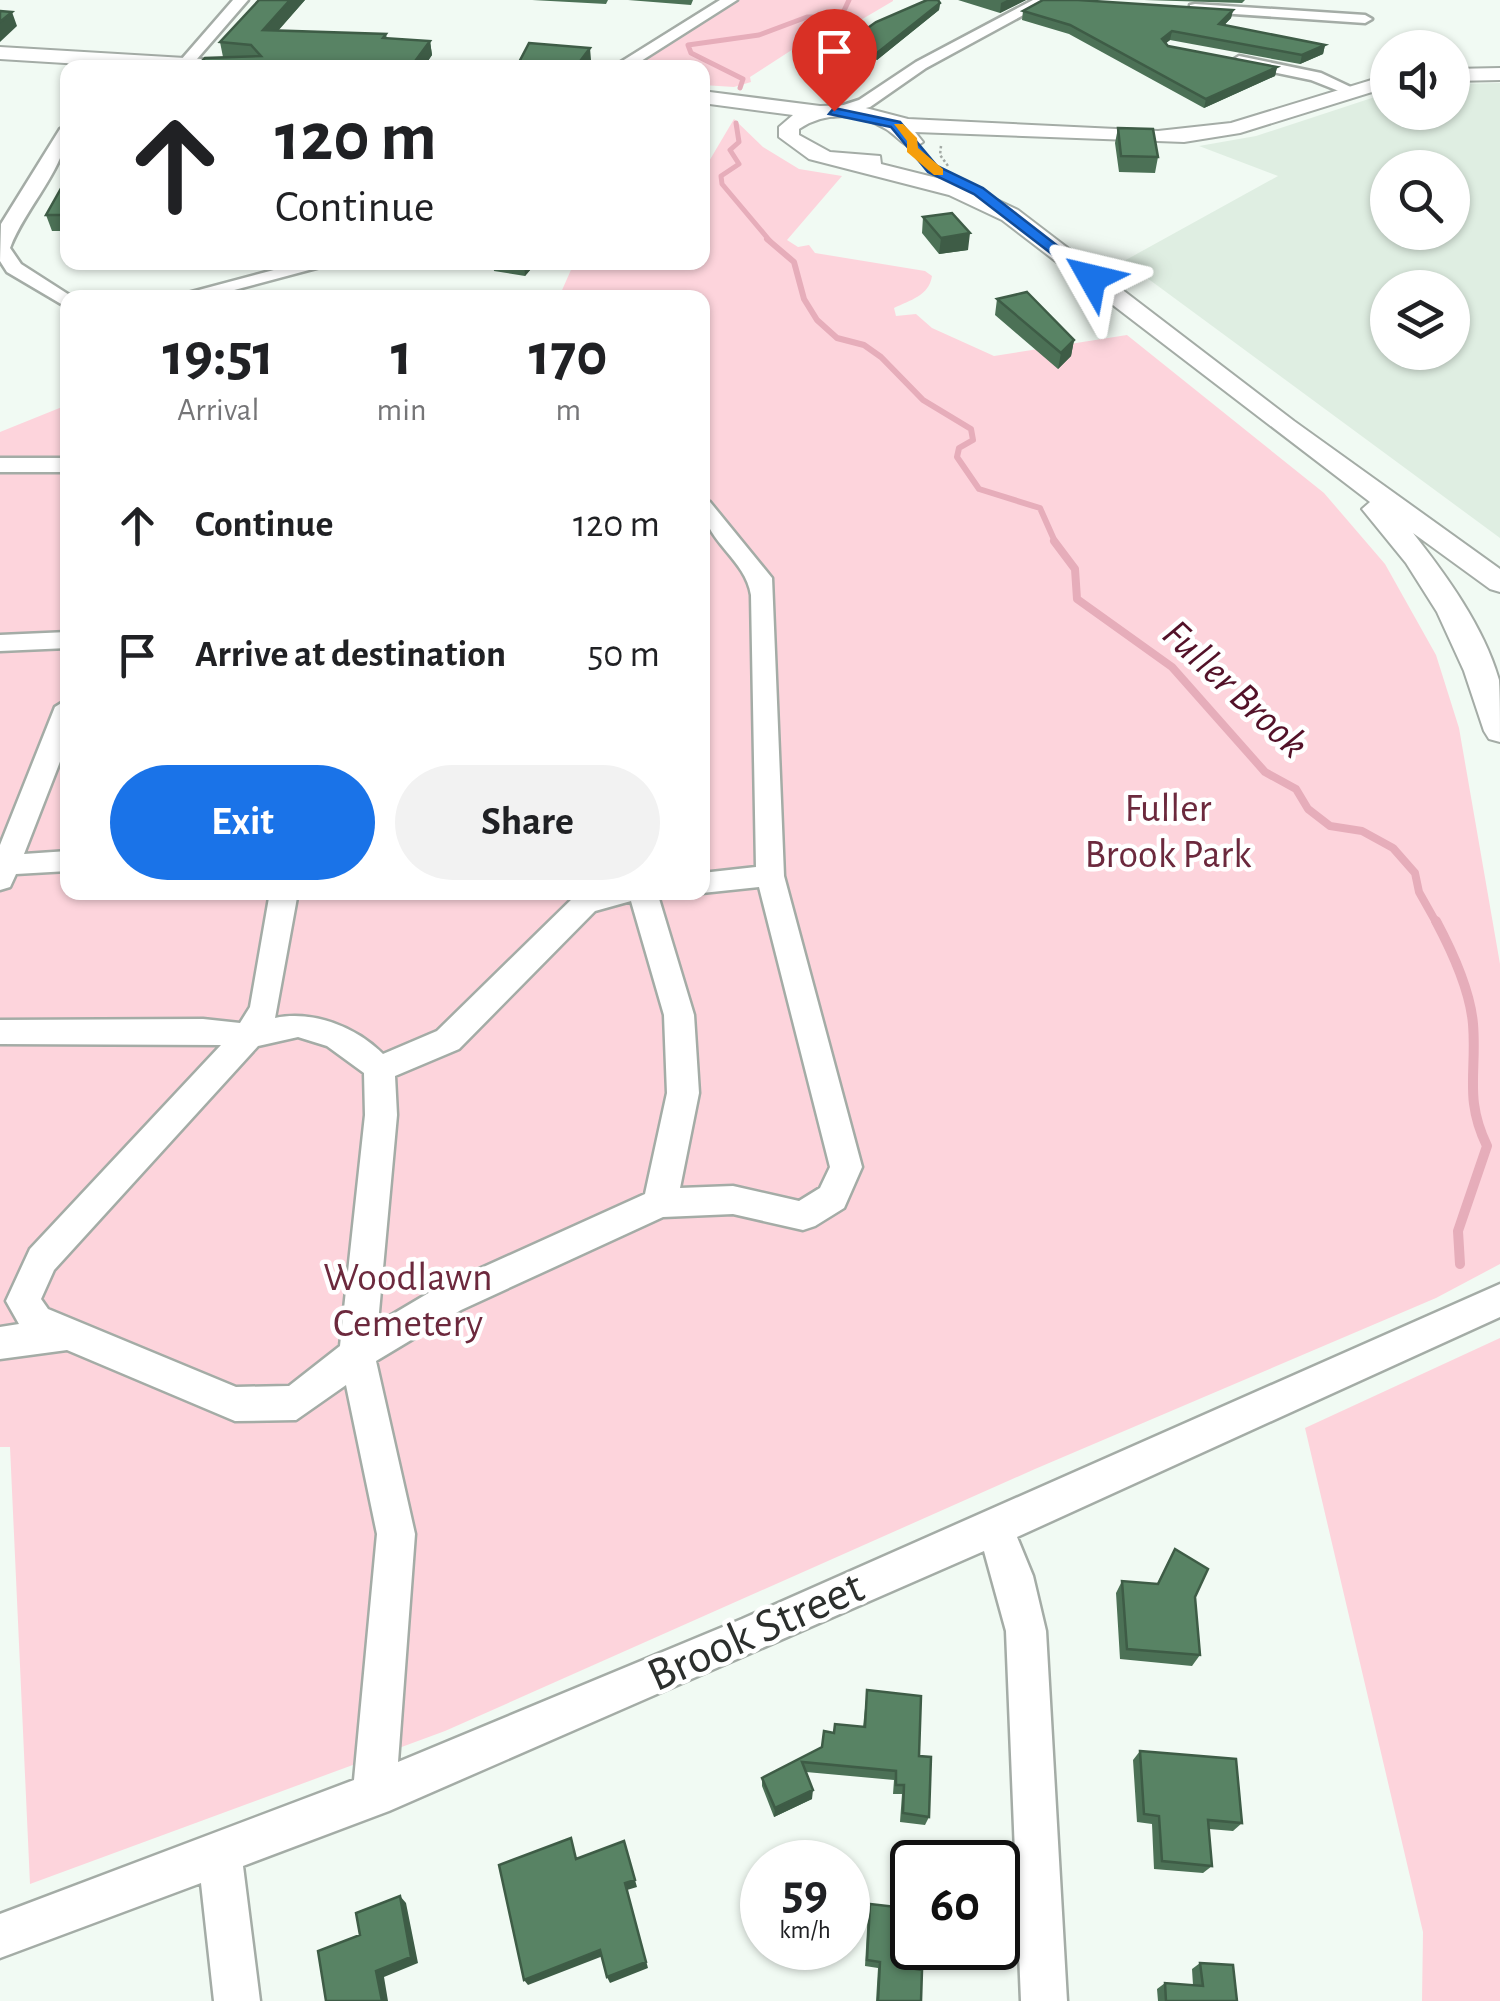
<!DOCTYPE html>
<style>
body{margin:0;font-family:"Alegreya Sans",sans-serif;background:#f2f2f2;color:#202124;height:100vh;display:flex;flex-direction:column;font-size:38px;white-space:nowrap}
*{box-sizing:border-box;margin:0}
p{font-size:32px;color:#757577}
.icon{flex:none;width:55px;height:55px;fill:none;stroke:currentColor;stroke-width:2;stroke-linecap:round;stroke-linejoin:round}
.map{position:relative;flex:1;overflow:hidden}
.side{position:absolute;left:60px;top:290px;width:650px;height:610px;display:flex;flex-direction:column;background:#fff;border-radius:20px;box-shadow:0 2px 8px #0004}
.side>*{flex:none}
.banner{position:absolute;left:60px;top:60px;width:650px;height:210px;border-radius:20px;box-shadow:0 2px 8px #0004;background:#fff;color:#202124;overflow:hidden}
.fabs{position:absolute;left:1370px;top:30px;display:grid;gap:20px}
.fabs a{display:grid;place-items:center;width:100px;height:100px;border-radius:50%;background:#fff;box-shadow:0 2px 8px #0004;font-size:50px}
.speed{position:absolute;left:740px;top:1840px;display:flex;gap:20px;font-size:50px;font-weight:700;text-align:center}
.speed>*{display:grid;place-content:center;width:130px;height:130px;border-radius:50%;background:#fff;box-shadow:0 2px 8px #0004;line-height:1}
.speed small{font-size:25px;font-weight:400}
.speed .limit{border:5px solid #111;border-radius:15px;background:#fff;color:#111}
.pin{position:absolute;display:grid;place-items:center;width:85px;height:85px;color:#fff;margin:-102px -42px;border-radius:50% 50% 50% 0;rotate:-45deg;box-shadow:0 0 10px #0007}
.pin .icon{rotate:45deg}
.me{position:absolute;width:110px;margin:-55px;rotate:307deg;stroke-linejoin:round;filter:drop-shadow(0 0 8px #0008)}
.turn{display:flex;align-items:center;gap:35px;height:210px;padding:0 50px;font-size:45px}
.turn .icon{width:130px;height:130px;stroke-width:2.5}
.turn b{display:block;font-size:70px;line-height:85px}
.eta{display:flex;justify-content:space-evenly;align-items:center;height:170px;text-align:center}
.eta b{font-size:60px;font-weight:700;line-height:70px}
.button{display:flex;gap:20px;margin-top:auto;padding:20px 50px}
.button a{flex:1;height:115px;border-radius:60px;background:#1a73e8;color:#fff;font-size:40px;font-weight:700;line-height:115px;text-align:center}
.button a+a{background:#f2f2f2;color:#202124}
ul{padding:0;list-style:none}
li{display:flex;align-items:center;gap:30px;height:130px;padding:0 50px}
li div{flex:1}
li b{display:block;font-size:38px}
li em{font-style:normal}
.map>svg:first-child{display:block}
.built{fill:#dfeee2;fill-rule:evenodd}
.green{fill:#fdd4dc}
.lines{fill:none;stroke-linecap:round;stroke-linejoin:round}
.stream-far3{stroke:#e6adba;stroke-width:5}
.stream-far2{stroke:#e6adba;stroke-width:6}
.stream-far1{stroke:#e6adba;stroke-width:8}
.stream{stroke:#e6adba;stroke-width:10}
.minor-casing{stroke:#a4aca6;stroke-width:5}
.major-casing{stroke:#a4aca6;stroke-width:4}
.path{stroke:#a3aaa5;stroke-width:2.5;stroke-dasharray:2.5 2.5;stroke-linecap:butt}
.minor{fill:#fff;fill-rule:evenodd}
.major{fill:#fff;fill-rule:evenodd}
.wall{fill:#4c7156}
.shaded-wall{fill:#3e5c46}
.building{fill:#588364;stroke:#3e5c46;stroke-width:2.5}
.route{fill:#1a73e8;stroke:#114b97;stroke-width:2.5}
.slow{fill:#f59e0b}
.labels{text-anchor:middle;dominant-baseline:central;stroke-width:9;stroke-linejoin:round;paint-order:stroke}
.park-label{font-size:40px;fill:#6c293d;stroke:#fff}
.water-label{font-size:42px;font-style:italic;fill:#531128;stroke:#fff}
.near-street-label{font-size:48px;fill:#2c2f2d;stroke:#fff}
</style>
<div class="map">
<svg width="1500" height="2001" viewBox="0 0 1500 2001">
<rect width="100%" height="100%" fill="#f1faf3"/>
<path class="built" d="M1500 83V538L1124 261 1278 176 1199 146 1256 136 1387 93 1388 112H1452L1453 84ZM1388 168H1452V232H1388ZM1388 288H1452V352H1388Z"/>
<path class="green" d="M738 0H893V1L837 34 801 44 750 77 751 82 734 87 703 85 702 68H624Z
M734 119 763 147 799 169 842 176 787 240 798 247 809 245 815 253 925 271 932 276C929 296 910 300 894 308L896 316 916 314 932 328 994 356 1127 335 1324 493 1385 564 1436 655 1459 728 1500 964V1264L1436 1298 1035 1469 445 1731 30 1884 10 1447H0V432L67 405 68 892H702V298L559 297 574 263 702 262 703 178H709L705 168Z
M1500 1338V2001H1422L1423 1932 1305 1428Z"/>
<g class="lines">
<path class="stream-far3" d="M740 88 743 79 691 53 688 45 759 35 807 17H841L849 0
M736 123 739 142 730 150 739 164 721 176 722 184 770 241"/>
<path class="stream-far2" d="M767 239 794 262 804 299 817 320 837 338 864 345 881 357 923 400 971 429 973 440 959 448 957 457 979 489 1040 508 1056 544"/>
<path class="stream-far1" d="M1054 541 1075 569 1077 599 1172 667 1265 772 1296 789 1308 809 1330 826 1362 831 1393 848 1415 873 1419 892 1437 924"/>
<path class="stream" d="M1436 921C1452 951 1470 989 1473 1024 1477 1072 1464 1099 1487 1146L1458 1231 1460 1264"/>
<defs>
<path id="minor" d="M233 0H248L190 67H180V61Z
M720 0H737L630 68H611Z
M1033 0H1051L926 68 870 107 833 116 825 111 859 100 916 62Z
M1195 4 1365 15 1372 19 1365 23 1190 11V5Z
M1239 56 1321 73 1357 90 1349 95 1311 80 1234 64 1231 61Z
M68 124C68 167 25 207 10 248L21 264 74 298H68V308L7 272 0 261 1 224 60 129Z
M304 262H339L204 298H169Z
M0 458H68V472H0Z
M702 500 710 502 772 578 784 876 862 1167 844 1208 815 1226 803 1230 733 1214 663 1217 461 1310 376 1361 415 1534 398 1762 742 1619 1500 1284V1317L1017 1537 1033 1576 1046 1631 1067 2001H1021L1006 1631 984 1551 389 1811 243 1866 260 2001H214L201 1883 0 1958V1914L354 1780 377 1534 346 1385 296 1420 235 1421 67 1350 0 1359V1327L19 1324 6 1301 30 1249 221 1045 0 1044V1020L203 1019 240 1023 250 1007 270 892H298L275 1018C313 1010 356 1027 383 1054L437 1031 575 896 657 892 694 1015 699 1093 680 1188 733 1186 799 1201 820 1188 830 1167 759 887 702 893 699 892 702 873 756 867 751 595C745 557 702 541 702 500ZM631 901 664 1015 667 1093 645 1194 437 1288 378 1323 397 1115 395 1076 459 1049 595 911ZM298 1037 327 1046 364 1073 365 1115 340 1346 289 1386 236 1387 48 1309 41 1299 54 1270 258 1046Z
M68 632V648L0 651V635Z
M68 699V741L24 854 68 851V871L16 874 10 887 0 890V845L55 707Z"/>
<path id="major" d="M0 47 252 62 261 68H146L0 59Z
M1500 68V80L1452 81V69Z
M1388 75V87L1240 133 1184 142 915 132 923 142 913 148C902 145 896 135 886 129 860 113 825 111 799 129V135L830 152 880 156 881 164 965 185 1018 210 1294 421 1500 569V592L1490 589 1413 533C1446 575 1484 627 1499 680 1500 698 1500 722 1500 742L1489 739 1484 731 1464 671 1437 612 1406 563 1362 509 1370 502 1002 220 949 195 809 159 779 137V127L793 115 702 103V91L820 106 854 105 908 119 1158 131 1231 123Z"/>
</defs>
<use href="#minor" class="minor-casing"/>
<use href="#major" class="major-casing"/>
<path class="path" d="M941 146 940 155 948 166"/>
<use href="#minor" class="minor"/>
<use href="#major" class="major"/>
</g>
<path class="wall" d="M259 0H305L278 31 386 34 387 39 430 41 432 55 423 68H195L223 57 220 42Z
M532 0H608L606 4Z
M628 0H693L691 5Z
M958 0H1026L1000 13Z
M1144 0H1245L1242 3Z
M940 3 939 10 877 60 844 52V45Z
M1233 10 1231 18 1224 25 1325 45 1323 54 1300 64 1170 40 1166 43 1168 46 1277 67 1275 76 1204 108 1069 34 1022 20 1023 11Z
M1118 128 1158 157 1155 173 1119 172 1115 143Z
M68 176V231H52L46 215Z
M923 217 968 250 939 254 922 233Z
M493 262H537L525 276 494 271Z
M997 299 1074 340 1071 356 1058 369 995 315Z
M1175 1549 1195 1597 1200 1655 1192 1666 1120 1659 1116 1593 1122 1581 1157 1584Z
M867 1690 919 1756 929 1817 925 1825 900 1822 902 1794H893L894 1780 806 1772 812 1799 774 1817 762 1786V1778L822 1747 833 1733 835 1724 863 1727Z
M1140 1751 1242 1823 1233 1831 1209 1829 1212 1866 1203 1873 1154 1869 1152 1824 1137 1822 1133 1760Z
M870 1904 903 1967 921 2001H876L878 1968 865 1966 868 1911Z
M1200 1963 1237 2001H1158L1157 1989 1165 1983 1193 1985 1192 1969Z"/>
<path class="shaded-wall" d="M290 0H305L266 44 263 30Z
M1007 0H1026L1000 13 1001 3Z
M940 3 939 10 877 60V53Z
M1233 10 1231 18 1217 33 1219 24Z
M12 12 17 26 0 42V22Z
M1172 31 1170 40 1160 48 1162 39Z
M430 41 432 55 423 68H410Z
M1325 45 1323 54 1300 64 1302 55Z
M590 48 591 60 586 68H575Z
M1277 67 1275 76 1204 108 1206 99Z
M970 233 968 250 939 254 941 238Z
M524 262H537L525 276Z
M1074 340 1071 356 1058 369 1061 353Z
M813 1790 812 1799 774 1817 775 1808Z
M635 1880 637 1887 627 1890 648 1968 610 1983 607 1977 625 1883Z
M400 1896 406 1903 418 1963 384 1977 388 2001H382L376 1971Z
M600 1950 603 1956 528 1985 524 1980Z"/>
<path class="building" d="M259 0H290L263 30 386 34 383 38 430 41 410 68H195L205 58 261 56 251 45 220 42Z
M927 0H938L940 3 877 53 844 45 876 22Z
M1043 0H1078L1233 10 1219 24 1325 45 1302 55 1172 31 1162 39 1168 46 1277 67 1206 99 1070 25 1023 11Z
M0 11 12 12 0 22Z
M529 43 590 48 575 68H516Z
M1118 128 1153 129 1158 157 1121 156Z
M68 176V215H46Z
M952 213 970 233 941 238 923 217Z
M1027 292 1074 340 1061 353 997 299Z
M1175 1549 1208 1569 1195 1597 1200 1655 1127 1649 1122 1581 1158 1584Z
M867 1690 921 1696 919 1756 931 1757 929 1817 903 1813 904 1785H896V1771L802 1762 813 1790 775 1808 762 1778 822 1747 824 1731 834 1733 835 1724 865 1727Z
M1140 1751 1236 1759 1242 1823 1208 1820 1212 1866 1162 1861 1159 1816 1144 1814Z
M571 1838 576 1859 624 1841 635 1880 625 1883 646 1962 607 1977 600 1950 524 1980 499 1865Z
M400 1896 411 1957 376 1971 382 2001H326L318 1951 360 1935 356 1913Z
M870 1904 906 1908 903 1967 922 1970 921 2001H878L880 1962 867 1960Z
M1200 1963 1233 1965 1237 2001H1166L1165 1983 1203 1986Z"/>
<path class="route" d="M834 108 900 122 937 166 983 188 1099 278 1087 281 974 194 928 172 891 127 829 114Z"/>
<path class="slow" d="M894 124H903L917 138 918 148 943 169V175H934L907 152V141Z"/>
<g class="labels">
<g class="park-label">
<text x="1168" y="809">Fuller<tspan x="1168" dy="46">Brook Park</tspan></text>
<text x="408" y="1278">Woodlawn<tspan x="408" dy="46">Cemetery</tspan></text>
</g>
<g class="water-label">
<text transform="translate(1235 689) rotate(43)">Fuller Brook</text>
</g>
<g class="near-street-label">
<text transform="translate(756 1632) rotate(-24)">Brook Street</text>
</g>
</g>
</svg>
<div class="fabs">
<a><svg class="icon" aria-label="sound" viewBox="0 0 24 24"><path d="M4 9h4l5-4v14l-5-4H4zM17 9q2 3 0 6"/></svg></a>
<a><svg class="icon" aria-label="search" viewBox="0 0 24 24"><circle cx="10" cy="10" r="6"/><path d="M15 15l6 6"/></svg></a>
<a><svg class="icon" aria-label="layers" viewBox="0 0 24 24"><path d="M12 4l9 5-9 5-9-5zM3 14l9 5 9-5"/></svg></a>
</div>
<div class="speed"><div>59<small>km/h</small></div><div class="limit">60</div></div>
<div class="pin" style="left:834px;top:111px;background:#d93025"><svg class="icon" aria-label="arrive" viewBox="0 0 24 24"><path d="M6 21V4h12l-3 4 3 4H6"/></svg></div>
<svg class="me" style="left:1092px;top:278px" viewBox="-20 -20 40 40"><path d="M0-17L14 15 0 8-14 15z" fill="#1a73e8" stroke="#fff" stroke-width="4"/></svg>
<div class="banner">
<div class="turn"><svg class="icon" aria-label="ahead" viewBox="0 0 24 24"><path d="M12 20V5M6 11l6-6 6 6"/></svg><div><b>120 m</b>Continue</div></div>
</div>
<section class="side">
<div class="eta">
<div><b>19:51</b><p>Arrival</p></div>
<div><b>1</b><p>min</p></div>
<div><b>170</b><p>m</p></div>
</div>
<ul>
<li><svg class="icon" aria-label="ahead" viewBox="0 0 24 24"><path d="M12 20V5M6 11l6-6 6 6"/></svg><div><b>Continue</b></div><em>120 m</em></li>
<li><svg class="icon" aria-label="arrive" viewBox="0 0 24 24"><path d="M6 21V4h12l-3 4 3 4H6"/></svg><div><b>Arrive at destination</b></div><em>50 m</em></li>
</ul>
<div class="button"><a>Exit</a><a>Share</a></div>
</section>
</div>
